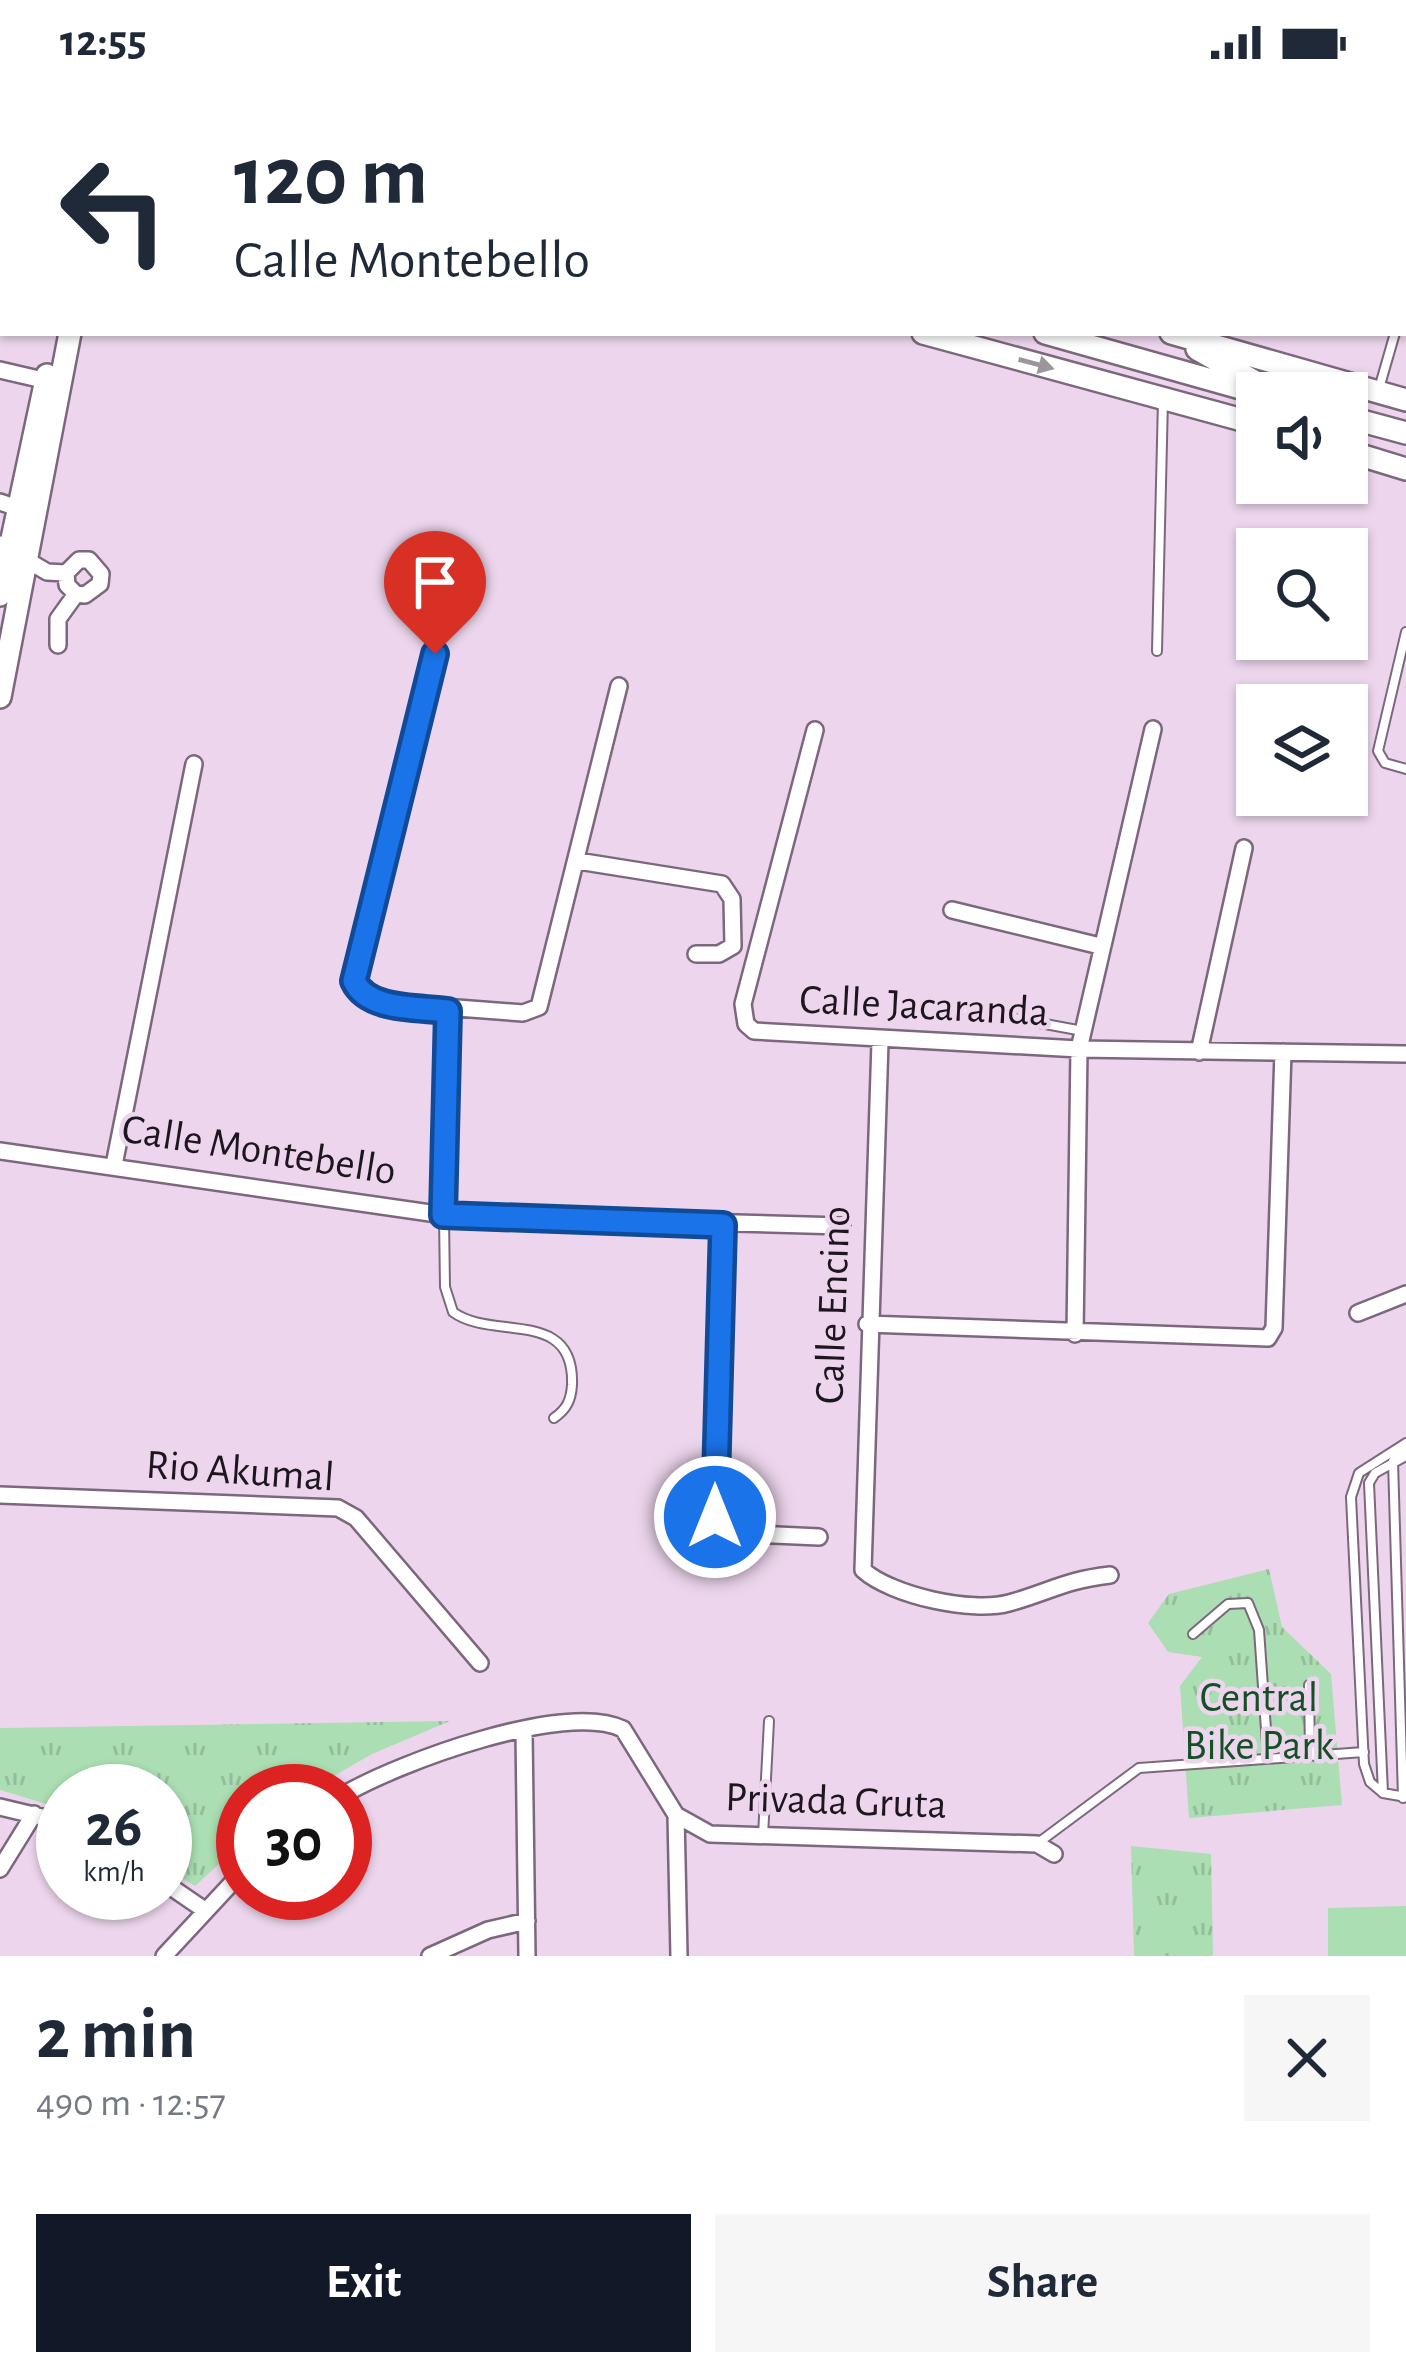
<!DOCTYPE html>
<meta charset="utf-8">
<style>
body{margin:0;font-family:"Alegreya Sans",sans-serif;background:#f6f6f7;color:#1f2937;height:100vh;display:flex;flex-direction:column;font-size:45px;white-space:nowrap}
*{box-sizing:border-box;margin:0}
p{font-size:39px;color:#747a83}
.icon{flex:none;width:66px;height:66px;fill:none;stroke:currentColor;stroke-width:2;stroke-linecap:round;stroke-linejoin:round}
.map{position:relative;height:1872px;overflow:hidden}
.panel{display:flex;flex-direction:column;background:#fff;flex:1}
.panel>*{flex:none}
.hud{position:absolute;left:0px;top:0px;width:1407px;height:252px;box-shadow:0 3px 9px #0004;background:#fff;color:#1f2937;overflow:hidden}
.buttons{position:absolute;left:1236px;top:288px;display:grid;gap:24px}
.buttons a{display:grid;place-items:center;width:132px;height:132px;border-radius:0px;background:#fff;box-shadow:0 3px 9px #0004;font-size:60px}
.speed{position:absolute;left:36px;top:1680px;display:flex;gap:24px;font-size:60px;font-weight:700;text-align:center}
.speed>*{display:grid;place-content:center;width:156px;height:156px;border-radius:50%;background:#fff;box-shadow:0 3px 9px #0004;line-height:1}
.speed small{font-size:30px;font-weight:400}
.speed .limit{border:18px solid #d22;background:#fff;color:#111}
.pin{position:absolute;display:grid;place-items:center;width:102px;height:102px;color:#fff;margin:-123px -51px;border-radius:50% 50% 50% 0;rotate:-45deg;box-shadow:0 0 12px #0007}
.pin .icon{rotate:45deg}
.me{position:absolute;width:132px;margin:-66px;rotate:0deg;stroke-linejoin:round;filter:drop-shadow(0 0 9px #0008)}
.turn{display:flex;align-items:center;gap:42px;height:252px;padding:0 36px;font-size:54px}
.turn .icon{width:156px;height:156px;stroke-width:2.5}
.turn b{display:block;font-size:84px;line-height:102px}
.round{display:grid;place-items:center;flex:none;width:126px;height:126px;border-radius:0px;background:#f6f6f7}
.overview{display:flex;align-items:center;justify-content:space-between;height:204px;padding:0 36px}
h1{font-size:72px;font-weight:700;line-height:90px}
.cta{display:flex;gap:24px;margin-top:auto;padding:24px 36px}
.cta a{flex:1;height:138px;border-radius:0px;background:#111827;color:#fff;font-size:48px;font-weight:700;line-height:138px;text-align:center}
.cta a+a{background:#f6f6f7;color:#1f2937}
.status{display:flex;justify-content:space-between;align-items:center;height:84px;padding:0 60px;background:#fff;direction:ltr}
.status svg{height:33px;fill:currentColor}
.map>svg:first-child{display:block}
.green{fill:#abdeb2}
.park{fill:url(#park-tufts)}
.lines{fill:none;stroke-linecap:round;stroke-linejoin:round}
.lane-casing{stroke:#7c687c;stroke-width:12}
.street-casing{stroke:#7c687c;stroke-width:20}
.secondary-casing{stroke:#7c687c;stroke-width:26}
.lane{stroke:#fff;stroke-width:8}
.street{stroke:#fff;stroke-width:15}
.secondary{stroke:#fff;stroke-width:21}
.oneway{fill:#9a969a}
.route-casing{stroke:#114b97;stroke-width:30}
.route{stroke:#1a73e8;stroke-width:21}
.labels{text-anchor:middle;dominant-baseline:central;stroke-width:9;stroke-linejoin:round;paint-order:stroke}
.street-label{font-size:42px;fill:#1e161e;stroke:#edd6ed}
.park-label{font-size:42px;fill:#135024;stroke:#edd6ed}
</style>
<div class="status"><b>12:55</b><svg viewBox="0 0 49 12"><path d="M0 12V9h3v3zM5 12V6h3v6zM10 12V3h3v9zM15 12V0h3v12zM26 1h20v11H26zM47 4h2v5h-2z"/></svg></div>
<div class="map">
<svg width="1406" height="1872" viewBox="0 0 1406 1872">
<defs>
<pattern id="park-tufts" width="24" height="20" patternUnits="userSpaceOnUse" patternTransform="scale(3)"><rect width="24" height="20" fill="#abdeb2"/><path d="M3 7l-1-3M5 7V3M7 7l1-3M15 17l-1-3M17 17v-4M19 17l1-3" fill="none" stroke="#93be99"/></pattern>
</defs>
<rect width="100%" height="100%" fill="#edd6ed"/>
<path class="green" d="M1406 1822V1872H1328V1824Z"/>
<path class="park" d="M1269 1485 1282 1543 1331 1590 1342 1721 1189 1734 1180 1602 1202 1573 1168 1568 1148 1539 1169 1510Z
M450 1637 372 1670 308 1707H243V1758L195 1802 165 1783V1707H63V1725L0 1706V1644Z
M1131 1762 1211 1770 1213 1872H1134Z"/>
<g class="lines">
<defs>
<path id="lane" d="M275 0 287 3
M521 3 522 0
M581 3 582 0
M749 3 750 0
M973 3 974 0
M1021 3 1022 0
M0 64H3
M0 106H3
M1404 108H1406
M1404 217 1406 211
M1378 308 1395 249
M1406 548 1378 667 1385 679 1406 685
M1157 567 1163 316
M964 925 1083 947
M444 1134 445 1203 453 1228C492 1257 575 1223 572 1301 571 1316 567 1325 554 1334
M1406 1372 1375 1389 1369 1399 1383 1709 1406 1713
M1193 1550 1228 1520 1248 1519 1259 1546 1268 1674
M1309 1601 1310 1670
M1383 1709 1370 1698 1364 1680 1351 1413 1359 1389 1406 1359
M1403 1714 1393 1377 1406 1365
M763 1752 769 1637
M1038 1759 1139 1684 1364 1668"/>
<path id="street" d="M0 286 56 299
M0 418 27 427
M0 460 47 488 66 489
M58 561V535L76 510 85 511 100 500 101 490 89 476H79L66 489 67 501 76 510
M435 570 356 877 357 905 379 918 523 929 539 923 619 602
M815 646 743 920 746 940 754 947 1079 965 1406 970
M578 777 722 800 732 815 733 862 719 870H696
M952 826 1100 862
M880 958 863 1486C892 1512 972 1529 1009 1519 1049 1508 1065 1496 1110 1491
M1199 968 1244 764
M0 1067 444 1131 842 1142
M114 1081 194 680
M444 1131 448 927
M723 1141 715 1433 720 1444 732 1449 819 1453
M1358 1229 1406 1210
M867 1240 1268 1254 1274 1244 1283 968
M1075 1250 1079 965 1153 645
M0 1411 338 1424 356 1434 480 1579
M524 1648 527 1872
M345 1710C400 1678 565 1617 623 1645L676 1731 710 1750 1037 1760 1054 1770
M0 1723 63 1738
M676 1731 679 1872
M0 1785 34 1730
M165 1799 203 1825
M164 1872 243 1787
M430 1872 488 1846 527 1837"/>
<path id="secondary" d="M0 0 25 2
M53 0V3
M172 0 188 3
M107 3 108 0
M126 3 127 0
M0 17 3 18
M0 37H3
M923 249 1257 340
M1045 249 1258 309
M1171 249 1406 316
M1197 265 1259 300
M1347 333 1406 349
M1347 367 1406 385
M0 511 47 291
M0 613 70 249"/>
</defs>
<use href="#lane" class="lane-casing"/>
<use href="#street" class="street-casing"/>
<use href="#secondary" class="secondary-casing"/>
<use href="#lane" class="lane"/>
<use href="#street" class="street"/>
<use href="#secondary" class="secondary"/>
</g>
<defs><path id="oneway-solid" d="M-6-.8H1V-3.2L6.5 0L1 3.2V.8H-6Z" transform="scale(3)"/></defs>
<use class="oneway" href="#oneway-solid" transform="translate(1036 280) rotate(15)"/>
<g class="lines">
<defs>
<path id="route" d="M435 570 354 897C368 927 418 923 448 927L443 1131 723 1141 715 1433"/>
</defs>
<use href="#route" class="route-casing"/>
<use href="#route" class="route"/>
</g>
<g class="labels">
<g class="street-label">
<text transform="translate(924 922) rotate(3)">Calle Jacaranda</text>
<text transform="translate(259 1066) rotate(9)">Calle Montebello</text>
<text transform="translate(833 1221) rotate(-88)">Calle Encino</text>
<text transform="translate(240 1387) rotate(4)">Rio Akumal</text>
<text transform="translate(836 1717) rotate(2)">Privada Gruta</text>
</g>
<g class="park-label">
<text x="1259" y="1614">Central<tspan x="1259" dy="48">Bike Park</tspan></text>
</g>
</g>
</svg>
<div class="buttons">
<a><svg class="icon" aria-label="sound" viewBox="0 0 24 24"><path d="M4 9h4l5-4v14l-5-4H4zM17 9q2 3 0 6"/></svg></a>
<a><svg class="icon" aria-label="search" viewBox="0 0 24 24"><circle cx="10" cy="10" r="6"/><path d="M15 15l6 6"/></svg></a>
<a><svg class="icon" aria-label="layers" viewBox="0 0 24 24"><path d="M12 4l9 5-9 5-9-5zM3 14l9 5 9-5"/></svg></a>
</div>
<div class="speed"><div>26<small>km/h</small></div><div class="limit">30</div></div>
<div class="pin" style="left:435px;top:570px;background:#d93025"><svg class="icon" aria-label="arrive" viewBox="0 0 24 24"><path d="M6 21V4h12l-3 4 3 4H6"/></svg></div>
<svg class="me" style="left:715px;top:1433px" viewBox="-20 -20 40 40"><circle r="17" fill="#1a73e8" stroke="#fff" stroke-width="3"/><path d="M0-11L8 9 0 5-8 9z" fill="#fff"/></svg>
<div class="hud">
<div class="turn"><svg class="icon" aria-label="left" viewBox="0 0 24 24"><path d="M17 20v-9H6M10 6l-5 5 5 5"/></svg><div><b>120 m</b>Calle Montebello</div></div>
</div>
</div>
<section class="panel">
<div class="overview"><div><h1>2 min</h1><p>490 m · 12:57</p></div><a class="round"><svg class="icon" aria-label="close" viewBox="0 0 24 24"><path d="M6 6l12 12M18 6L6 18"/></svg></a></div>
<div class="cta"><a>Exit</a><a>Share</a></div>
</section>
